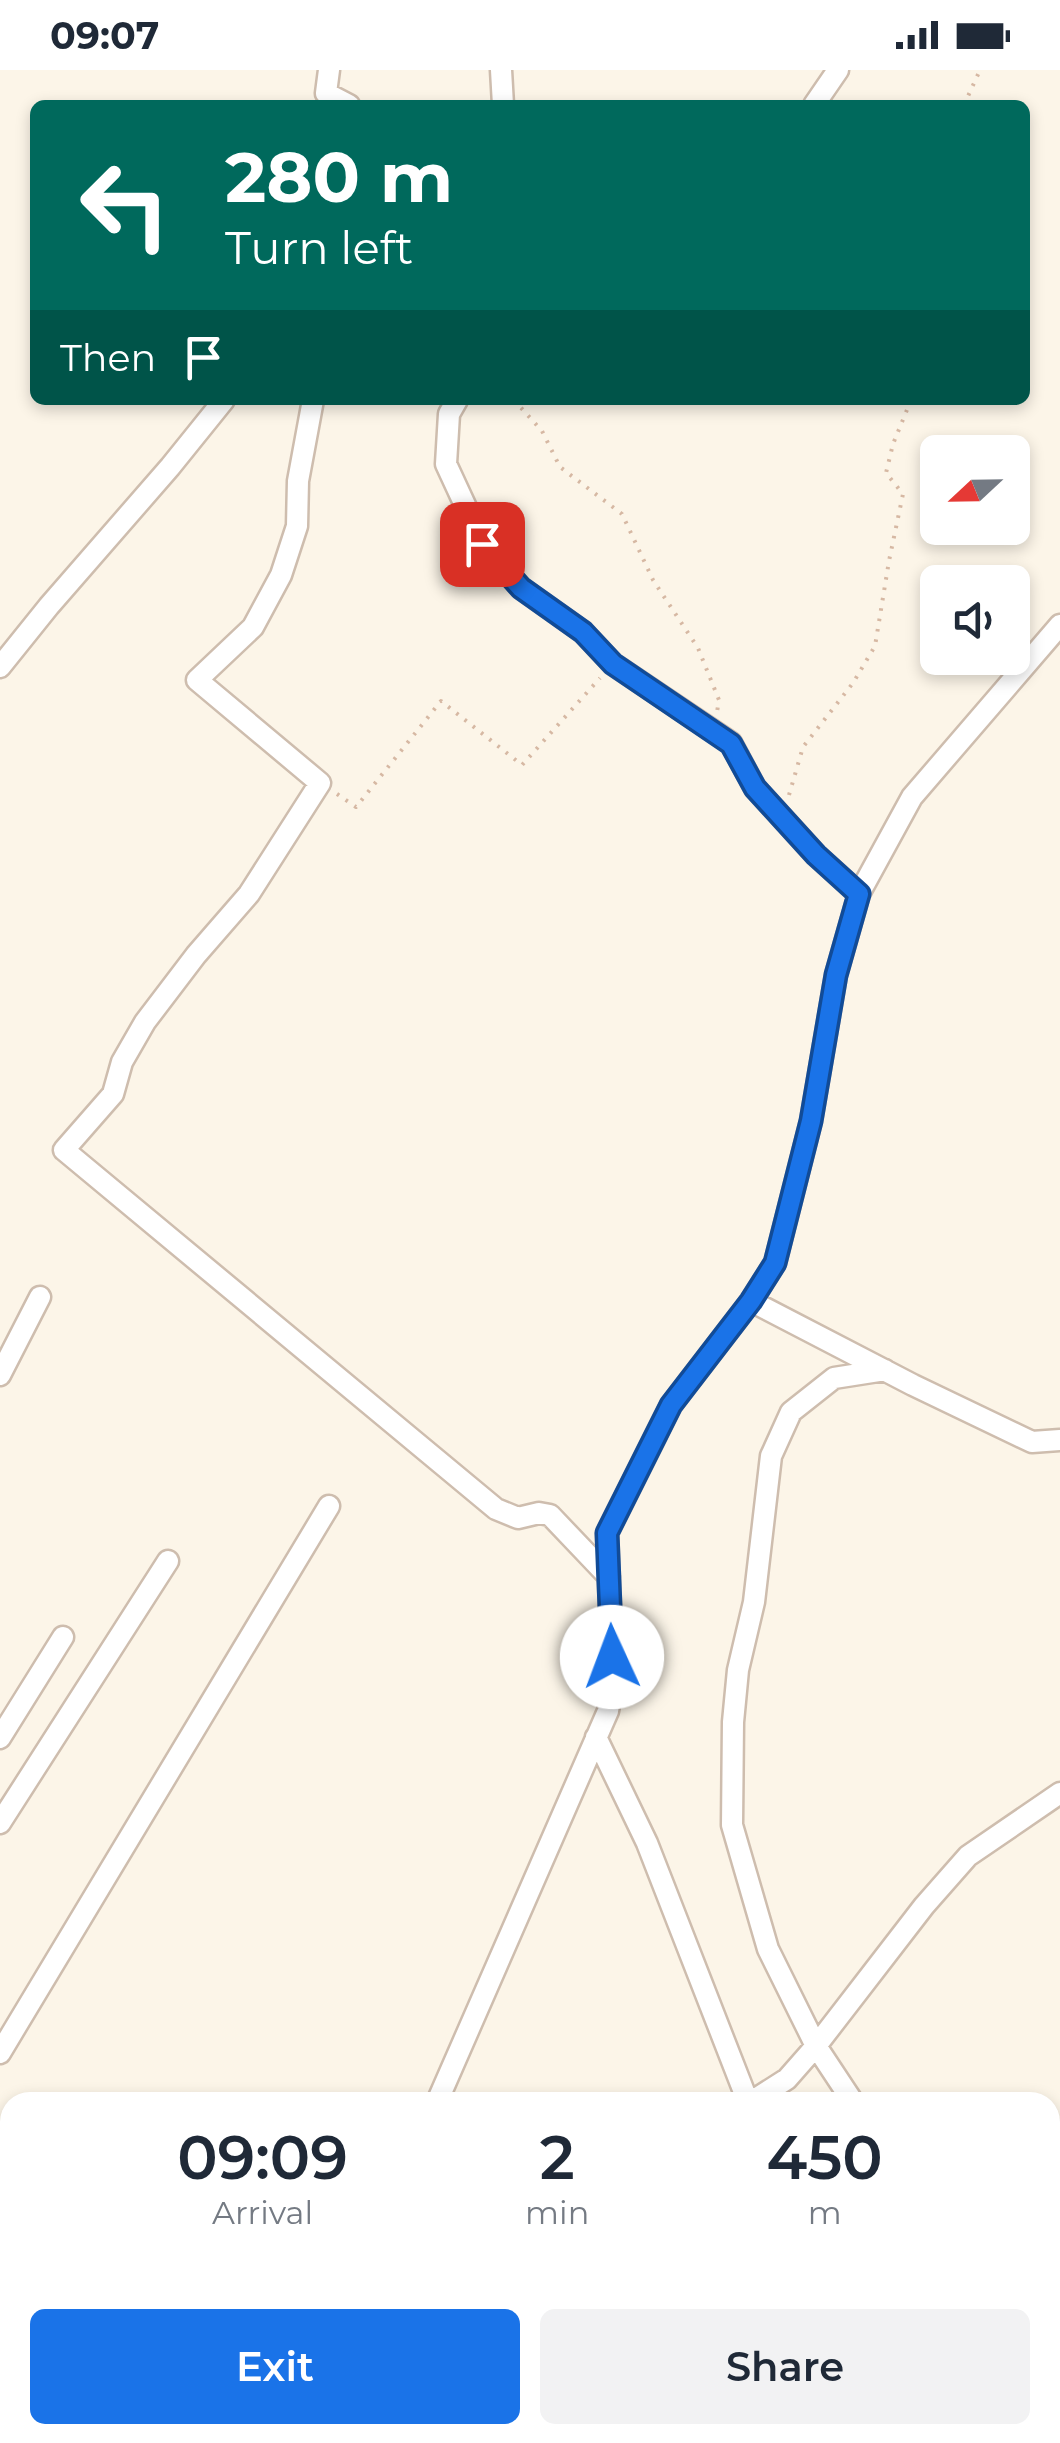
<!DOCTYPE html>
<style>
body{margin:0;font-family:Montserrat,sans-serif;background:#f2f2f3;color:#1f2937;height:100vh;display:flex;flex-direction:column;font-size:38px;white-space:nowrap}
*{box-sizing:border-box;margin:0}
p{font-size:32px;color:#747a83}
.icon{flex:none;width:55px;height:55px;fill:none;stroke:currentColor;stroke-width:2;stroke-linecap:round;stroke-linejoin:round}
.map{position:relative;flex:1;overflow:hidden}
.panel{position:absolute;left:0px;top:2022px;width:1060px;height:352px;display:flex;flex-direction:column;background:#fff;border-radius:30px 30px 0 0;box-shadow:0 5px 15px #0003}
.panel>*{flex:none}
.top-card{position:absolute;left:30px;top:30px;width:1000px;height:305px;border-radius:15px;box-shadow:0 5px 15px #0003;background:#00695c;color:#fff;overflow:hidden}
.needle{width:65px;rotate:248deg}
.tools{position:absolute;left:920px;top:365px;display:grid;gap:20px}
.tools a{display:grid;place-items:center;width:110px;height:110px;border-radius:15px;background:#fff;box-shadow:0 5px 15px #0003;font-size:50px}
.pin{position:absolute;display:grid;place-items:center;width:85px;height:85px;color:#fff;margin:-42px;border-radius:20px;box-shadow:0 5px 15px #0006}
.me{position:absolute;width:110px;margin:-55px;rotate:358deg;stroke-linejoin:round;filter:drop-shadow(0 0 8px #0008)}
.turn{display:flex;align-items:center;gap:35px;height:210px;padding:0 30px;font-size:45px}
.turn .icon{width:130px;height:130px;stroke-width:2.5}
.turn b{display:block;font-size:70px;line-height:85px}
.then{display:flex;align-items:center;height:95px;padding:0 30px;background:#0003;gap:20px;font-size:38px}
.eta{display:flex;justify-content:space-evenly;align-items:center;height:170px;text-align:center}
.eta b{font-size:60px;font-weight:600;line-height:70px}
.cta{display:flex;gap:20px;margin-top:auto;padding:20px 30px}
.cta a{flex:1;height:115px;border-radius:15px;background:#1a73e8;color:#fff;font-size:40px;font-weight:600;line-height:115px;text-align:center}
.cta a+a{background:#f2f2f3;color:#1f2937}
.status{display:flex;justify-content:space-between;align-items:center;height:70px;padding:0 50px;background:#fff;direction:ltr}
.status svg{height:28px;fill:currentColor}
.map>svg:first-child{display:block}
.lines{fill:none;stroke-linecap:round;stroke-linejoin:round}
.minor-casing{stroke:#cebdae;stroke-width:25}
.trunk-casing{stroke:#d9d1cd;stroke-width:38}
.path{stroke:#d6b8a3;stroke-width:4;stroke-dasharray:2.5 8;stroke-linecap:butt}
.minor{stroke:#fff;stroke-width:20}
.trunk{stroke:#f6caa1;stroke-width:32}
.route-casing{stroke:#114b97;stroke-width:25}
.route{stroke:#1a73e8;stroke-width:18}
</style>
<div class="status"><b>09:07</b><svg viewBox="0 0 49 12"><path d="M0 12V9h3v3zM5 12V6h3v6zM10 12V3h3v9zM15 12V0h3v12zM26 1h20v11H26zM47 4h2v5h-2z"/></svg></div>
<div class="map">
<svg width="1060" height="2373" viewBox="0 0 1060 2373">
<rect width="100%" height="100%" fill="#fcf5e8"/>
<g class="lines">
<defs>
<path id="minor" d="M329 0 326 23 349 35
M501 0 503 35
M814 35 838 0
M313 330 298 411 297 456 281 505 253 557 197 610 320 713 249 824 196 885 145 952 122 992 113 1024 64 1080 496 1439 518 1448 539 1443 550 1445 609 1507
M457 330 449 344 446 394 483 474 521 518 583 562 613 594 731 673 755 718 816 785 859 824
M0 597 49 536 170 397 224 330
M751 1231 913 1315 1032 1372 1060 1370
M0 1305 40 1227
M596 1667 647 1773 748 2032
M0 1668 63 1567
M0 1753 168 1491
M0 1983 329 1436
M437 2032 608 1641 613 1612 607 1463 671 1335 751 1231 775 1193 811 1051 836 905 859 824 912 727 1060 555
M751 2032 787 2009 816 1976 924 1836 968 1786 1060 1723
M853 2032 816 1976 768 1879 732 1755 733 1652 738 1600 754 1532 771 1386 791 1342 834 1308 885 1300
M1050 2187 1060 2173
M1050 2277 1060 2289
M219 2373 228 2365
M314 2373 315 2365
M564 2373 566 2365
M720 2373 722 2365"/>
<path id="trunk" d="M0 2219 10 2225
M1009 2365 1017 2373"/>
</defs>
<use href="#minor" class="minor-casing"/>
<use href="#trunk" class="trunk-casing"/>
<path class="path" d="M964 35 980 0
M514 330 542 361 560 397 622 444 653 510 698 578 719 630 717 642
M337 724 356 737 441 631 522 695 600 608
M789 725 803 677 853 613 875 576 889 491 903 424 886 403 893 374 911 330"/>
<use href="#minor" class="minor"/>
<use href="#trunk" class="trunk"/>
</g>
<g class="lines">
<defs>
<path id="route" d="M482 474 521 518 583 562 613 594 731 674 755 718 816 785 859 824 836 905 811 1051 775 1193 751 1231 671 1335 607 1463 612 1587"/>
</defs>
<use href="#route" class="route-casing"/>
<use href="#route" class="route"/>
</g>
</svg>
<div class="tools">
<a><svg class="needle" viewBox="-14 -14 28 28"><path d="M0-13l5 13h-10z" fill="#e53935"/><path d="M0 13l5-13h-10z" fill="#747a83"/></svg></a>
<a><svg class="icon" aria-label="sound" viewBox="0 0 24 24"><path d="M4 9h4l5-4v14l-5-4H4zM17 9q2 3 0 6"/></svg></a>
</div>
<div class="pin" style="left:482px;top:474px;background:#d93025"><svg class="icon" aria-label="arrive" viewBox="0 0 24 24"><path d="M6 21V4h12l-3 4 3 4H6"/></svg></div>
<svg class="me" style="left:612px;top:1587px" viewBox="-20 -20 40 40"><circle r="19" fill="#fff"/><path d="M0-13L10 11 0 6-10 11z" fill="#1a73e8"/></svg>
<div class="top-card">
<div class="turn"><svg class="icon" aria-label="left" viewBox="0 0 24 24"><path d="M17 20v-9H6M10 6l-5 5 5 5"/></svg><div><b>280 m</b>Turn left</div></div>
<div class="then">Then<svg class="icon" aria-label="arrive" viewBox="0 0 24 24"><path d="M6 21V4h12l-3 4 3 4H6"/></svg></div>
</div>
<section class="panel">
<div class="eta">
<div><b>09:09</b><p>Arrival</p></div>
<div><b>2</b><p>min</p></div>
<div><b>450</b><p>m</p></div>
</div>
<div class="cta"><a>Exit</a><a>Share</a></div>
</section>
</div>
